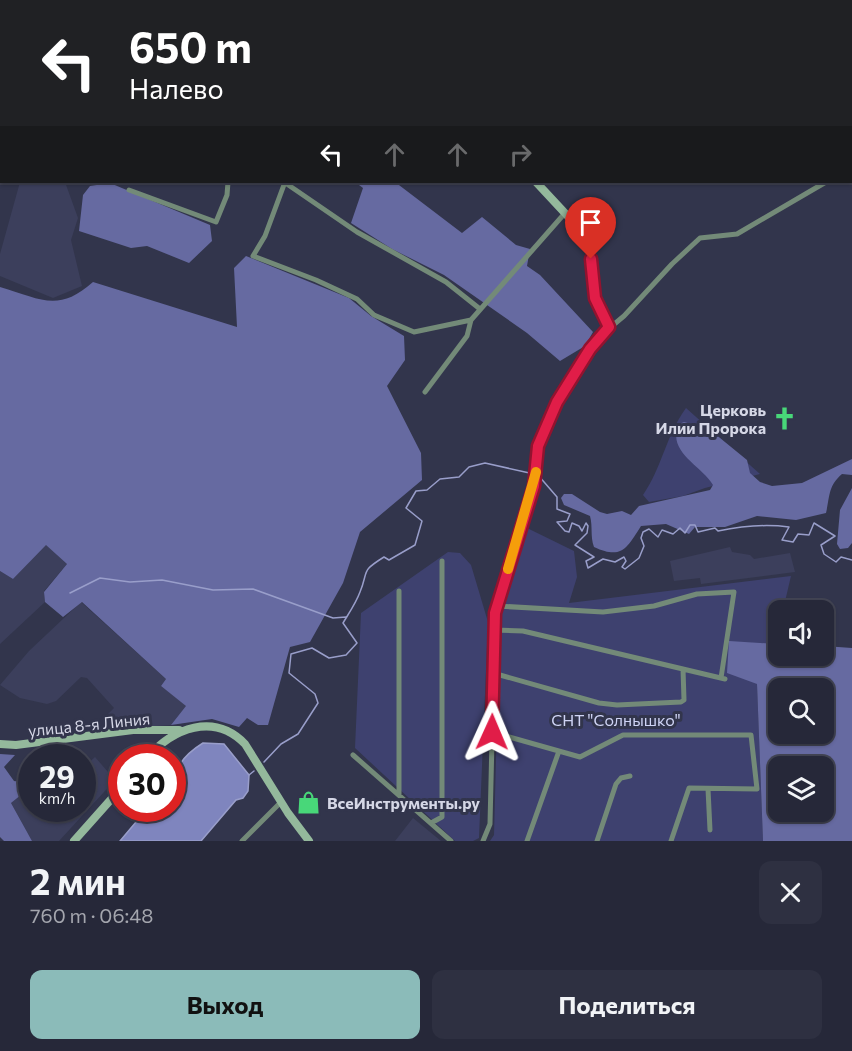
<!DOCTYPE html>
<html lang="ru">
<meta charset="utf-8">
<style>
body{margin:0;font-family:Commissioner,sans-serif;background:#2e3041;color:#f1f3f6;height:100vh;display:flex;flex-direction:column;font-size:22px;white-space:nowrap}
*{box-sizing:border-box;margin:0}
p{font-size:20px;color:#a4a6ae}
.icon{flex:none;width:33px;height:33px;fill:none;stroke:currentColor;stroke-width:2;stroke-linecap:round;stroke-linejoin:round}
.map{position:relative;height:841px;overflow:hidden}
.sheet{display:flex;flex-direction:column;background:#262839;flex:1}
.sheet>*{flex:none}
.hud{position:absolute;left:0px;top:0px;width:852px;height:183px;box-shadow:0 2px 4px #0004,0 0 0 2px #424453;background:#202124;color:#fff;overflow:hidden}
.tools{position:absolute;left:768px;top:600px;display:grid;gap:12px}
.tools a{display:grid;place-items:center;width:66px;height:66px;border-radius:12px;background:#262839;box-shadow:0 2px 4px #0004,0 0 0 2px #424453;font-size:30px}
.speed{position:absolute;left:18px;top:744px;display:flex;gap:12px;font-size:30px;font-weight:700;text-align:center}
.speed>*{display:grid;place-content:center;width:78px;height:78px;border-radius:50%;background:#262839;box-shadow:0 2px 4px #0004,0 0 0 2px #424453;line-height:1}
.speed small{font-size:15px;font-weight:400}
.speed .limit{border:9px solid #d22;background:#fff;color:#111}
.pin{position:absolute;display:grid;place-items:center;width:51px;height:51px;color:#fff;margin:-62px -26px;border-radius:50% 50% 50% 0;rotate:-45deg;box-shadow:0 0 6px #0007}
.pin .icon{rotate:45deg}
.me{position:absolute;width:66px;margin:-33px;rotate:1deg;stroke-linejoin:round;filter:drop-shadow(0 0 4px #0008)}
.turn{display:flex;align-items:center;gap:21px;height:126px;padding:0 30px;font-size:27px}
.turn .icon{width:78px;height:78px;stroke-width:2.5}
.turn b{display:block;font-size:42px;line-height:51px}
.lanes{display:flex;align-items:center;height:57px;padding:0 30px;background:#0003;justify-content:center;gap:30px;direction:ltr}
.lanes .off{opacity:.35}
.round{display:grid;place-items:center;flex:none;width:63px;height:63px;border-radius:12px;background:#2e3041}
.headline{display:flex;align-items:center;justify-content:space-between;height:102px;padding:0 30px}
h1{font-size:36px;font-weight:700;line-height:45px}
.button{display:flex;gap:12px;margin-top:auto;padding:12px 30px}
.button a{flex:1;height:69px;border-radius:12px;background:#8bbbb9;color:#111;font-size:24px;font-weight:700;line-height:69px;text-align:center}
.button a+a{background:#2e3041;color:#f1f3f6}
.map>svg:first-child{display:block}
.built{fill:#3c3f5c}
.green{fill:#3e416f}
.forest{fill:#666aa1;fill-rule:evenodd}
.water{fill:#7f85be;stroke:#999eca;stroke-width:1.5}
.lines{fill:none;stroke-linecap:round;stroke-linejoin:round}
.stream{stroke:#999eca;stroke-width:1.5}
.street{stroke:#738a78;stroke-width:5}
.secondary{stroke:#94b99c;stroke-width:8}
.route-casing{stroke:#92132f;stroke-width:15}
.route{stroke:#e11d48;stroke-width:10}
.slow{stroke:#f59e0b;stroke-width:10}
.labels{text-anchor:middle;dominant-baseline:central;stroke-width:6;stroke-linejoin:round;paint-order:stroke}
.poi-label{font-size:16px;font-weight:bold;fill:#d5d7e6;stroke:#32354c;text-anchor:end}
.park-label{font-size:16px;fill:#cfd4f5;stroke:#32354c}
.street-label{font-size:16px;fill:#d5d7e6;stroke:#32354c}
</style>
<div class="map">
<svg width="852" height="841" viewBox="0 0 852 841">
<rect width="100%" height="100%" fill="#32354c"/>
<path class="built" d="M0 0H64L2 2 1 89Z
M158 0H461V1L161 2Z
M20 182H65L78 218 71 240 82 286 53 298 0 276V254Z
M46 544 67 564 44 591 45 602 0 644V571L13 579Z
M730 547 732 552 750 555 754 559 790 553 795 572 701 584 700 578 674 581 670 561Z
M81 602 166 679 161 686 187 706 171 725 112 729 103 719 114 708 87 678 81 677 56 701 47 704 20 698 0 685 29 651Z
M95 757 115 780 59 841H32L11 803 31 787 32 808H82L83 768Z
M413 818 441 841H395Z"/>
<path class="green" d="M686 408 760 474 705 488 683 496 649 502 643 495C662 468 666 435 686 408Z
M527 528 574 551 577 577 569 603 791 576 783 610H778L775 644 729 642 757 684 763 841H490L494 835 500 609Z
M448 552 460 553 471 565 488 622 479 838 473 841H455L355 748 361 613Z"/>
<path class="forest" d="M355 182H395L462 233 482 217 516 245 530 249 527 266 540 275 593 332 585 346 560 361 527 333 444 275 392 249 351 223 363 188Z
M110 183 210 225 212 241 189 263 147 246 131 248 79 231 83 195 90 186Z
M246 256 349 298 371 316 404 336 405 360 387 386 421 453 422 480 360 532 343 583 310 642 290 647 268 725H258L247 718 239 727 212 719 171 725 186 706 161 686 166 679 82 602 63 617 45 602 44 592 67 564 46 545 13 579 0 571V287C41 299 58 313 93 282L237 327 234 268Z
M684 422 709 429 747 460 750 473 760 482 772 486 802 483 852 459V475L842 474C828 486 830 496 826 513L796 520 757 516 725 527H695L689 534 666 524 641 526C627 548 622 560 594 547 590 536 593 527 590 516L564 505 561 498 564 494H572L600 512 607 514 622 511 631 515 639 506 710 490 713 485C701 465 666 452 679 424Z
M852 488V543L848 548 840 549 837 544 840 510Z
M729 641 778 644V656H824V646L852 648V841H763L757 684 727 673ZM778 688H824V734H778ZM778 766H824V812H778Z
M0 754 15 755 4 767 14 781 21 782 31 775V787L11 803 32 841H4L0 837Z"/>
<path class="water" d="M203 743 224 744 249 775 248 791 243 798 236 800 201 841H120L147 809 172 808C172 777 174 761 203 743Z"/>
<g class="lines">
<path class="stream" d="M538 475 557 497V509L570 514 567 521 557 522 565 531 569 532 572 523 579 526 582 531 586 523 588 526 587 533 575 545 594 557 586 561 588 568 603 559 615 562 624 557 626 561 622 567 625 569 639 558 644 546 641 538 643 532 649 529 658 537 662 530 673 534 680 528 685 533 690 525H695L698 532 715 528 718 531C742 526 766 524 789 527L782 540 793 542 798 534 809 535 814 523 835 536 821 545 824 554 836 562 841 557 852 560
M70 593 100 578 130 582 162 580 213 590 253 589 333 618 346 617
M264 762 281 744 298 734 318 703 315 694 289 673 291 654 312 648 329 658 346 655 357 643 343 623C349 613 356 603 360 592 369 570 360 572 384 557L389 560 415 545 422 521 406 508 416 491 427 490 440 479 459 477 469 467 485 463 534 474
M249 775 254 771"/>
<path class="street" d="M850 37 852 35
M284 182 357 232 446 282 480 309
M285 182 265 236 253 256 316 280 357 299 374 315 414 332 471 320 565 213
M129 190 216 222 227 195 228 182
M425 392 467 336 471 320
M399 591V795
M497 606 603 612 654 606 697 594 734 592 721 678
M494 630 523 631 725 679
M493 673 599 703 617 705 681 702 684 700 683 669
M492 732 580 757 623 735H751L757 789 689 788 671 841
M353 755 451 841
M708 789 710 830
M431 823 442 817V561
M242 841 281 802
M483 841 490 824 495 613 534 486 538 446 557 402 600 336 624 316 672 264 700 238 737 234 826 182
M527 841 559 751
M597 841 616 784 621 778 630 776"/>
<path class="secondary" d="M153 0 157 2
M536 182 590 240 595 298 609 327
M0 744 16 745 133 730H179
M147 758C173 728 214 712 245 744L288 813 309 841
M74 841 122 787"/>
</g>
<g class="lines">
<defs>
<path id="route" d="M492 732 495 613 534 486 538 446 557 402 590 349 609 327 595 298 591 259"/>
</defs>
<use href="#route" class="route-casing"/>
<use href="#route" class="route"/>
<path class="slow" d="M508 569 536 472"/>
</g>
<defs>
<symbol id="church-bare" viewBox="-9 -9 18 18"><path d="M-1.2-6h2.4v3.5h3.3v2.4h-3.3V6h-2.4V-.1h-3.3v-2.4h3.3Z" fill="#48d779" stroke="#32354c" stroke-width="2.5" paint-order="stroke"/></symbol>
<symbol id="shop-bare" viewBox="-9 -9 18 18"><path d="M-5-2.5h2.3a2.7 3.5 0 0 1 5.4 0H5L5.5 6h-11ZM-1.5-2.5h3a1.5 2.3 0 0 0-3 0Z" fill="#48d779" stroke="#32354c" stroke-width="2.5" paint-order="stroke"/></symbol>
</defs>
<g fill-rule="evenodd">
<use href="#church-bare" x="768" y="402" width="33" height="33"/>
<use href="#shop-bare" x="292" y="786" width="33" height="33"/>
</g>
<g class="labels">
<g class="poi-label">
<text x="766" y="409">Церковь<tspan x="766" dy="18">Илии Пророка</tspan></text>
<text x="327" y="802" text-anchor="start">ВсеИнструменты.ру</text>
</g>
<g class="park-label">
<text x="616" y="719">СНТ "Солнышко"</text>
</g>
<g class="street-label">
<text transform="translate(89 724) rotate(-6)">улица 8-я Линия</text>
</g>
</g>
</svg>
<div class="tools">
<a><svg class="icon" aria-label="sound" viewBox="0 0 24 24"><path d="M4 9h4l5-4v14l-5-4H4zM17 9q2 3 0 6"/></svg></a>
<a><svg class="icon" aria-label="search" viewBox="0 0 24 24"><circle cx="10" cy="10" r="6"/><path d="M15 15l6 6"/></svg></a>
<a><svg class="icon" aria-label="layers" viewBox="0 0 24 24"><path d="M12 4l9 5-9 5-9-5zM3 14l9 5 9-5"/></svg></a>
</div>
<div class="speed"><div>29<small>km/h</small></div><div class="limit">30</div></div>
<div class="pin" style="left:591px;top:259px;background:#d93025"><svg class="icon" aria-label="arrive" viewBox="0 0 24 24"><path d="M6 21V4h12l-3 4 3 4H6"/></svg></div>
<svg class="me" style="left:492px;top:732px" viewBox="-20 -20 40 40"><path d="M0-17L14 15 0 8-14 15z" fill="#e11d48" stroke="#fff" stroke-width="4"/></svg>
<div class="hud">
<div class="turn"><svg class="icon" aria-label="left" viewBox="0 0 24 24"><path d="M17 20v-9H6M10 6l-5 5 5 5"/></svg><div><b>650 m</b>Налево</div></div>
<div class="lanes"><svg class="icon" aria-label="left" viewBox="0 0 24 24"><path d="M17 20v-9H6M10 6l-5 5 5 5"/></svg><svg class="icon off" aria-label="ahead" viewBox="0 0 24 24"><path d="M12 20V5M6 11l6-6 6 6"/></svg><svg class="icon off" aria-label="ahead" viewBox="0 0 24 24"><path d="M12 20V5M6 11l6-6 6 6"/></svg><svg class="icon off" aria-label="right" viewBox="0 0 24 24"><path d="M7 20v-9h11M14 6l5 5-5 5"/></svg></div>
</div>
</div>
<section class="sheet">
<div class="headline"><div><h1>2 мин</h1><p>760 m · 06:48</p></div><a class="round"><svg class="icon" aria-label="close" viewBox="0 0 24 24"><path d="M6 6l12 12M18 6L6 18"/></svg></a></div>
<div class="button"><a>Выход</a><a>Поделиться</a></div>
</section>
